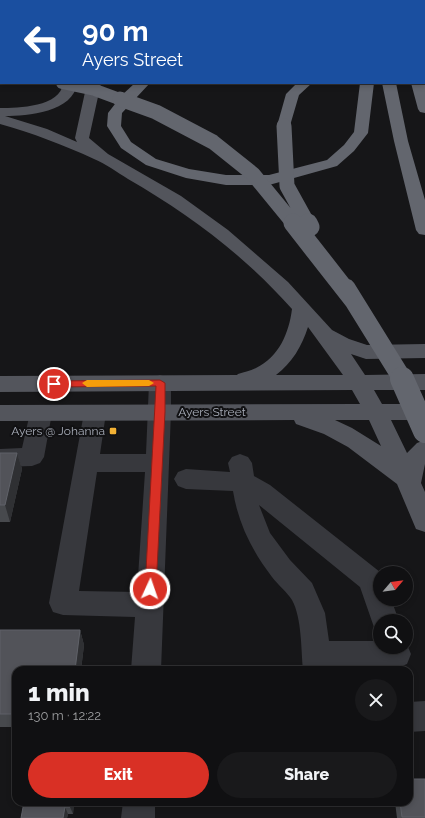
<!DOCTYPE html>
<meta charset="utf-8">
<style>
body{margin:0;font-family:Raleway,sans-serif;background:#19191b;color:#f1f3f6;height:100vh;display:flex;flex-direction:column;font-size:15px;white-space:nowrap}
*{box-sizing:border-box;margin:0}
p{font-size:13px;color:#9c9d9f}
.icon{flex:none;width:22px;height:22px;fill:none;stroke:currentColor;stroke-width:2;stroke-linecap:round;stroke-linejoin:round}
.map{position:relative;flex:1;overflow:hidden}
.details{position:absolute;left:12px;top:666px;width:401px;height:140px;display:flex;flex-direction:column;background:#101012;border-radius:12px;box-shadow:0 2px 6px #0003,0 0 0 1px #303032}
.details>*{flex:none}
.banner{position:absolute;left:0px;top:0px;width:425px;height:84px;box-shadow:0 2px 6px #0003,0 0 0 1px #303032;background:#1a4fa0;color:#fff;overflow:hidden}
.needle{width:26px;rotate:61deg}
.controls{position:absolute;left:373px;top:566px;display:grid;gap:8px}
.controls a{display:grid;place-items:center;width:40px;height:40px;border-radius:50%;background:#101012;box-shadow:0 2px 6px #0003,0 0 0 1px #303032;font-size:20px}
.pin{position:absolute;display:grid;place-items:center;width:34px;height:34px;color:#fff;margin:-17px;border:2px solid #fff;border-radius:50%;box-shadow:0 1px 4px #0007}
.me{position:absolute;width:44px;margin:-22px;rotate:3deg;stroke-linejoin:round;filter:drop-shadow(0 0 3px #0008)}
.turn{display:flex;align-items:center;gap:14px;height:84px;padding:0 16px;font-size:18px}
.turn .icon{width:52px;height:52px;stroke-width:2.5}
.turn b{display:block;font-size:28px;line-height:34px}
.round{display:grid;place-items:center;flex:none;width:42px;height:42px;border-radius:21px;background:#19191b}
.head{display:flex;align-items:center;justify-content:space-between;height:68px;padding:0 16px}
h1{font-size:24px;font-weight:800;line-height:30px}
.primary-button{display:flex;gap:8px;margin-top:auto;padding:8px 16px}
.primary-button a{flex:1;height:46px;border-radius:24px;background:#d93025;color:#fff;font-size:16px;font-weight:800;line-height:46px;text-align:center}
.primary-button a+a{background:#19191b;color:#f1f3f6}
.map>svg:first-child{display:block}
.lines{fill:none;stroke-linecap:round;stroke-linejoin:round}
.minor{fill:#37383d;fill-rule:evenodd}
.major{fill:#53555c;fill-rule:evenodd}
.highway{fill:#63666e;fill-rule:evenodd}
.highway-bridge-far3{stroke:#63666e;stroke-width:12}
.highway-bridge-far2{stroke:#63666e;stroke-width:15}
.highway-bridge-far1{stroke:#63666e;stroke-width:19}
.highway-bridge{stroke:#63666e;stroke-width:24}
.wall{fill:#47494d}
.shaded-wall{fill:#2f3033}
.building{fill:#525359;stroke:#5f6168}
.route{fill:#d93025;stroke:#8d1f18}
.slow{fill:#f59e0b}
.poi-dot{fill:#f2b134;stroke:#111113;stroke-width:1.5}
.labels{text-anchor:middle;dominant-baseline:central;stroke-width:4;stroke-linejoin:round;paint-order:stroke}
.street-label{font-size:12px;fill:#a8adb8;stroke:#111113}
.poi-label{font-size:12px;fill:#a8adb8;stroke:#111113;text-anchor:end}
</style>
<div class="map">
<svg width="425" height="818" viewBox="0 0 425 818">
<rect width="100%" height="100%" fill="#161618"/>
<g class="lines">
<path class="minor" d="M160 375 168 378 171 383V412L161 670H131L135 617 63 615 53 612 49 603 84 413 87 407 95 405 103 407 106 413 100 454H146L149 383 152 378ZM97 472H145L137 592 79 591Z
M41 405 49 407 52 413 44 457 40 463 32 466 0 467V449L22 448 30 413 33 407Z
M240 454 248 457 252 463 254 476 270 485 380 572V599H391L399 621H380V632L375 630 360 587 259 505 270 533 290 560 312 583 325 613 329 641H380V647H406V642L411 654 407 664 397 668 303 670C301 650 302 618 292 600 287 592 278 585 272 577 252 551 238 523 233 491L186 489 178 486 174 479 178 472 186 469 230 472 228 463 232 457Z
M425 701V731L409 732V702Z
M123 802H155V818H121Z"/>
<path class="major" d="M90 0H100V1H90Z
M107 0H117V1H107Z
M63 83H77C74 112 27 116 5 116L47 129 77 142 75 138 87 83H101L89 138 108 154 181 196 228 230 288 282 332 330 349 339 367 345 425 344V358L366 359 351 354 365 375 425 374V390H374L382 404H425V420H391L407 453 417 443 425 440V464L421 483 425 492V532L416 529 397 484 348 447 324 434 296 424 294 420 0 421V405L360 404 352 390 0 392V376L237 375 238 374C243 372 250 371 256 368 279 357 289 333 292 309 245 256 189 214 128 179 117 172 106 164 94 159 64 145 32 133 0 124V108C18 108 61 107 63 83ZM308 327 343 375H276C292 363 302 346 308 327ZM335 420H369L381 446 352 428Z"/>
<path class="highway" d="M346 0H356V1H346Z
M424 3H425V17H424Z
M0 22H1V28H0Z
M424 28H425V36H424Z
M0 41H1V49H0Z
M424 46H425V54H424Z
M0 69H1V77H0Z
M424 82 425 85V113L420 112 418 109 411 83Z
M135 83H150L122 113 121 126 131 142 156 159 189 169 226 175H269L327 160 344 145 354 132 360 83H374L368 133 354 151 337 166 269 185H226L186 178 146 165 121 148 107 126 108 113 122 95Z
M297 83H312L299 95 289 129 284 130 279 129 277 126 286 94Z
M382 83H396L408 141 425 200V235L419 234 416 230 394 141Z"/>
<path class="highway-bridge-far3" d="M62 83 95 90 122 100"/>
<path class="highway-bridge-far2" d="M120 99 156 112 213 142 253 174 294 224
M284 126 287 186 308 224"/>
<path class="highway-bridge-far1" d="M293 223 354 301
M308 223 310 227
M346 288 403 380"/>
<path class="highway-bridge" d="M402 379 425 431"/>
</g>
<path class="wall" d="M0 453H17L22 469 10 522H0Z
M0 630H80L84 645 81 670H16V727H0Z
M425 779V818H397L395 802H409Z
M24 802H74L73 814H68L67 818H21Z"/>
<path class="shaded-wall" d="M17 453 22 469 10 522 5 505Z
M80 630 84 645 81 670H75Z
M70 802H74L73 814 70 807Z
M65 807 68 814 67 818H63Z"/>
<path class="building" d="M0 453H17L5 505H0Z
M0 630H80L75 670H16V714H0Z
M409 779H425V817H402L400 802H409Z
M24 802H70V807H65L63 818H21Z"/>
<path class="route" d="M160 380 165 383V412L156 589 154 593 150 594 147 593 145 589 156 386 54 387 50 384 54 381Z"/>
<path class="slow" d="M87 380H149L154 383 149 386 87 387 82 383Z"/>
<rect class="poi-dot" x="109" y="427" width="8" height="8" rx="2"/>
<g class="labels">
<g class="street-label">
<text x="212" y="412">Ayers Street</text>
</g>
<g class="poi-label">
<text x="105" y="431">Ayers @ Johanna</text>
</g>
</g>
</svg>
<div class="controls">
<a><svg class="needle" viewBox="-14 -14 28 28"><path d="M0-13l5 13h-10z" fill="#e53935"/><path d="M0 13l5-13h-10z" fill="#9c9d9f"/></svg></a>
<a><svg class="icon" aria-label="search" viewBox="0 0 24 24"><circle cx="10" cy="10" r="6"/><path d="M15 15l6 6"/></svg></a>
</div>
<div class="pin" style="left:54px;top:384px;background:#d93025"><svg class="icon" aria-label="arrive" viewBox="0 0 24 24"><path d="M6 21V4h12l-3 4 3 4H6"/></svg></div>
<svg class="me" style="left:150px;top:589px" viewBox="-20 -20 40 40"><circle r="17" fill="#d93025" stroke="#fff" stroke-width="3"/><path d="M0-11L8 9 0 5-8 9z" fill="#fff"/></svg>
<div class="banner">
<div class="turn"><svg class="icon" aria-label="left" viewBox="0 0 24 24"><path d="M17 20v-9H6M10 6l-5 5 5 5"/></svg><div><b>90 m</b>Ayers Street</div></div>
</div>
<section class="details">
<div class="head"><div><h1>1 min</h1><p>130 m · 12:22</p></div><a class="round"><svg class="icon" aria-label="close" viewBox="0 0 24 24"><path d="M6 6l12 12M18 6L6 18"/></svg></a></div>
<div class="primary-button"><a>Exit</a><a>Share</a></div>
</section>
</div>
